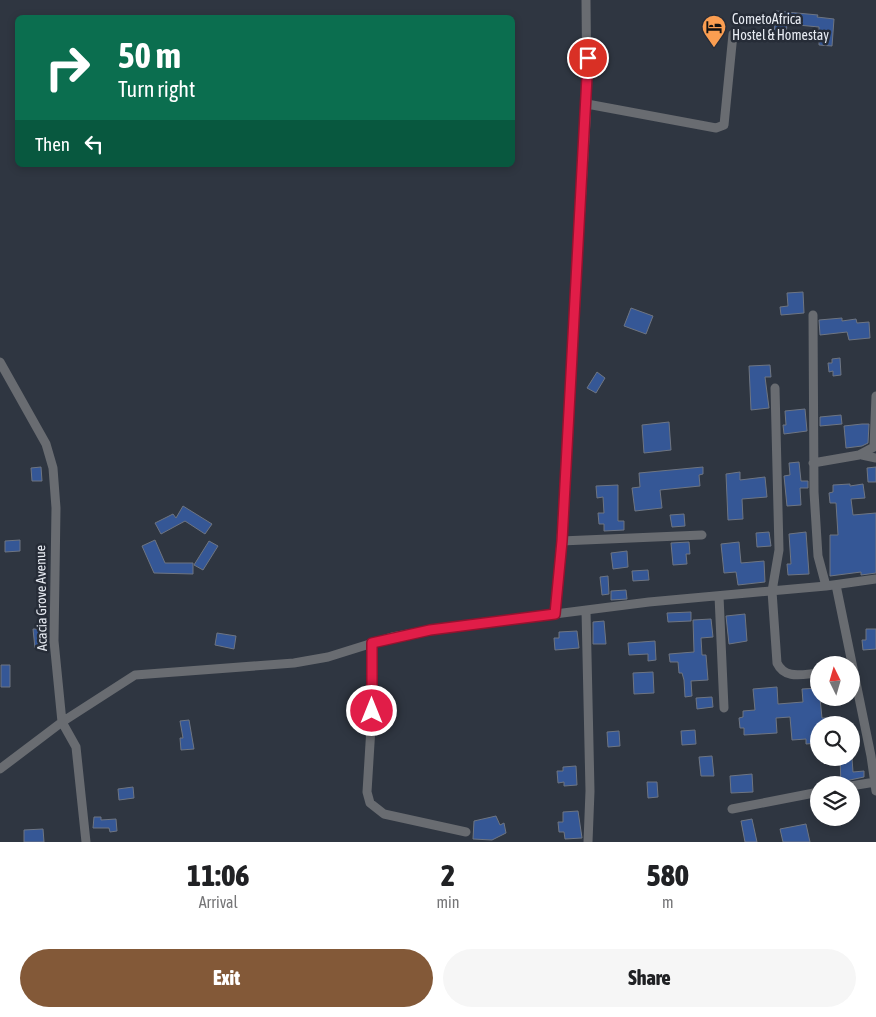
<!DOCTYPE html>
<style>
body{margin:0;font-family:"Asap Condensed",sans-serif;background:#f6f6f6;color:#202124;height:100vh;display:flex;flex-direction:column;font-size:19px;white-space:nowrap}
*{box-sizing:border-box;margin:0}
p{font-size:16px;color:#757577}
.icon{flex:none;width:28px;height:28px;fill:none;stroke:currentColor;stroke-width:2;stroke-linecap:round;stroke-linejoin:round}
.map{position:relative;height:842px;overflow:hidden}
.sheet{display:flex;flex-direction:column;background:#fff;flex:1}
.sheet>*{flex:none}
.banner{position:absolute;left:15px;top:15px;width:500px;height:152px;border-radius:8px;box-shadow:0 2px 8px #0003;background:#0b6e4f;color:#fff;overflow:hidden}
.needle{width:32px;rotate:355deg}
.controls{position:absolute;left:810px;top:656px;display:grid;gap:10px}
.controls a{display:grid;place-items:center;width:50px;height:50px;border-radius:50%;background:#fff;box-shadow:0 2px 8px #0003;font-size:25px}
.pin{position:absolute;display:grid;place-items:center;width:42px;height:42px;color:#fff;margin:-21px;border:2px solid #fff;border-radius:50%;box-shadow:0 1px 5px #0007}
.me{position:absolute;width:55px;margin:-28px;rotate:0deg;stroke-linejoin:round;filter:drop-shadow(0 0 4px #0008)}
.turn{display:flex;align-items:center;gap:18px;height:105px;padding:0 20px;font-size:22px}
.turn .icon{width:65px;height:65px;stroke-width:2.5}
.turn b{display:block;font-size:35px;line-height:42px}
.then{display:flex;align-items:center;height:48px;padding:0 20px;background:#0003;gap:10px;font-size:19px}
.eta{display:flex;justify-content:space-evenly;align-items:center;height:85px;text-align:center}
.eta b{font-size:30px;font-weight:800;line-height:35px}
.button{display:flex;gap:10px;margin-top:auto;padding:10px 20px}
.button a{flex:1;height:58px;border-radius:30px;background:#835938;color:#fff;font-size:20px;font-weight:800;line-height:58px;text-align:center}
.button a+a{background:#f6f6f6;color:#202124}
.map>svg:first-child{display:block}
.building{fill:#355796;stroke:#6e7582}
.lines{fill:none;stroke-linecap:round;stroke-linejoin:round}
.minor{stroke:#696c71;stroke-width:9}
.route-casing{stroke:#92132f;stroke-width:12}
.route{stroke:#e11d48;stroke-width:9}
.labels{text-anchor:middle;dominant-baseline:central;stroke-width:5;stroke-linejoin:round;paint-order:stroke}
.poi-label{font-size:14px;fill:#e7ebf2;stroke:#262c37;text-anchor:start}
.street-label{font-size:14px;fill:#e7ebf2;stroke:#262c37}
</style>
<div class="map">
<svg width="876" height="842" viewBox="0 0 876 842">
<rect width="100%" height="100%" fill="#2f3641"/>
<path class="building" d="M776 11 818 15 817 17 834 19 832 46 819 45V27L787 24 786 36 774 35Z
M803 292 804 313 781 315 780 307 788 306 787 293Z
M631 308 653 316 646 334 624 326Z
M842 318V321L856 319 857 323 869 322 870 338 849 340 847 332 820 335 819 320Z
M840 358 841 375 833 376V371L829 372 828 363H832V359Z
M770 365 771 377H765L769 408 751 410 749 366Z
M597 372 605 378 596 393 587 388Z
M805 409 807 431 784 434 783 425H786L785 411Z
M841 415 842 424 820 426V417Z
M669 422 671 450 644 453 642 425Z
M862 424H869L868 443 862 446 846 448 844 426Z
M799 462 801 481H808V488H800L801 505 787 506 784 476 790 475 789 463Z
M41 467 42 481H32L31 468Z
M703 467V474L699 475 700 486 660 490 662 508 635 511 632 488 640 487 639 473Z
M876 467V482H868L867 468Z
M740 472V480L765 477 767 497 742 499 743 519 728 520 726 474Z
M850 484V486L863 484 865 498 851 499 853 515 876 513V573L861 575V572L830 576V535H838L836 503H830L829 493 833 492V485Z
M618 485V521H624V530L604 531V524H599L598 513H604L603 497 597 498 596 486Z
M183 506 212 524 205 534 185 521 161 534 155 523 173 514 176 518Z
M684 514 685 526 672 527 670 515Z
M769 532 771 546 757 547 756 533Z
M806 532 809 574 788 575 787 564H791L789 534Z
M20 540V551L5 552V541Z
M155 540 165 563H193V574L154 573 142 546Z
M209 541 218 546 203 570 194 565Z
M689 542 690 554H686L687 564 673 565 671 543Z
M739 542 741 563 764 561 765 582 738 585 736 572 724 573 721 544Z
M627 551 628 567 613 569 611 553Z
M648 570 649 580 633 581 632 571Z
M608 576 609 594 602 595 600 577Z
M626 590 627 599 611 600V591Z
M691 612V621L668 622 667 613Z
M745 614 747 641 729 644 726 616Z
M711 619 713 637 701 638 702 655H706L708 680 691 681 692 696 685 697 684 680 682 673H679L678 662H670L669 654 694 652 693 620Z
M604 621 606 644H593V622Z
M33 629H41L42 648H35Z
M866 629H876V649L863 650 862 640H866Z
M577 631 579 648 555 650 554 638H559V632Z
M217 633 236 636 234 649 215 645Z
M655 641 656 660 648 661V654L629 655 628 643Z
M1 665H10V687H1Z
M653 672 654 693 634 694 633 673Z
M777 687 778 704 803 702 802 689 819 688 822 718H829V725H819V743L806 744V739L792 740 790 717 776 718 777 733 744 735V728H740L739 718 743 717V711L755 710 753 689Z
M712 697 713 707 697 709 696 698Z
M189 720 194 749 181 750 180 738H183L180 721Z
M695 730 696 744 682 745 681 731Z
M619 731 620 746 608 747 607 732Z
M712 756 714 776H701L699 757Z
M840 758H852L853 772 864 771V777L850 780 841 784Z
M576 766 577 785 564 786V782L558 783 557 771H563V767Z
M752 774 753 792 731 793 730 776Z
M647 782H657L658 797 648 798Z
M133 787 134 798 119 800 118 789Z
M578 811 582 838 565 839 564 832H559L558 822H563V812Z
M496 816 500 825 504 823 506 833 492 840 473 839 474 821Z
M94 817H101V820L116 819 117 831 110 832 109 828H93Z
M752 819 757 842H745L741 821Z
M806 824 810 842H783L780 829Z
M43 829 44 842H24V830Z"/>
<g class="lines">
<path class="minor" d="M587 104 716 128 724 125 733 34
M813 315 814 492 818 556 826 586
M0 362 46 444 53 468 56 508 54 641 62 722 76 747 86 842
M775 388 779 550 772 591 777 663C785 680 803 674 819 673
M862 455 876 458
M813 463 859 455 874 447 876 396
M561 541 702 535
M836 585 871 756 876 791
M719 596 724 708
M586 610 590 791 588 842
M555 614 561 541 587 104 586 0
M372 643V711L367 792 370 803 384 814 466 832
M0 769 62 722 135 675 294 663 328 657 392 637 430 630 649 602 826 586 876 579
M851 786 875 782
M732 809 819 792"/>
</g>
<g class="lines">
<defs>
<path id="route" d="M372 711V643L430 630 555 614 562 541 588 58"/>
</defs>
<use href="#route" class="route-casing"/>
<use href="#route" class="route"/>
</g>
<defs>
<symbol id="hotel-pin" viewBox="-11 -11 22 30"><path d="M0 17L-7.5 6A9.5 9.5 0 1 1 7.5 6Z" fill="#fb9e51" stroke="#262c37"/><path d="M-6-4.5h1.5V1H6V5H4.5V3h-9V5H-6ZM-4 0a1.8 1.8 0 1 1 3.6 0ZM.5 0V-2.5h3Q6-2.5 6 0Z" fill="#111"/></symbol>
</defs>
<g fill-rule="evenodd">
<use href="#hotel-pin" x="700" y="13" width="28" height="38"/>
</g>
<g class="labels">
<g class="poi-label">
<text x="732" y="19">CometoAfrica<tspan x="732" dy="16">Hostel &amp; Homestay</tspan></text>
</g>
<g class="street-label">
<text transform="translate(41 598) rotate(-91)">Acacia Grove Avenue</text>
</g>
</g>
</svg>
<div class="controls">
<a><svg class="needle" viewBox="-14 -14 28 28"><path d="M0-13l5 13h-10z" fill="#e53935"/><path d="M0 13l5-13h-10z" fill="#757577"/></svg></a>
<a><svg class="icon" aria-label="search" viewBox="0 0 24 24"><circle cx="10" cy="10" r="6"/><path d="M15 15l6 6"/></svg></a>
<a><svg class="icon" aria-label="layers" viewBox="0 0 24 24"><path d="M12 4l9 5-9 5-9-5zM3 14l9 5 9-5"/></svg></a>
</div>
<div class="pin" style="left:588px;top:58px;background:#d93025"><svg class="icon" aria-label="arrive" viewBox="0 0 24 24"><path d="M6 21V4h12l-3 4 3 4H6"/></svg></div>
<svg class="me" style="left:372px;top:711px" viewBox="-20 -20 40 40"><circle r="17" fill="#e11d48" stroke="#fff" stroke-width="3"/><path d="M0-11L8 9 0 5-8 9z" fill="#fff"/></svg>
<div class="banner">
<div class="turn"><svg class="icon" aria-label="right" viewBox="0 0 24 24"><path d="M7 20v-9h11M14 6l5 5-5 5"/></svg><div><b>50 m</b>Turn right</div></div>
<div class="then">Then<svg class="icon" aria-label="left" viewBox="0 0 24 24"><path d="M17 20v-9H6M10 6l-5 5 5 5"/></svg></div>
</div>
</div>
<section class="sheet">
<div class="eta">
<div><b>11:06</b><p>Arrival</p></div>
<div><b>2</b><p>min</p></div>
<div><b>580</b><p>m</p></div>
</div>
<div class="button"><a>Exit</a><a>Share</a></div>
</section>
